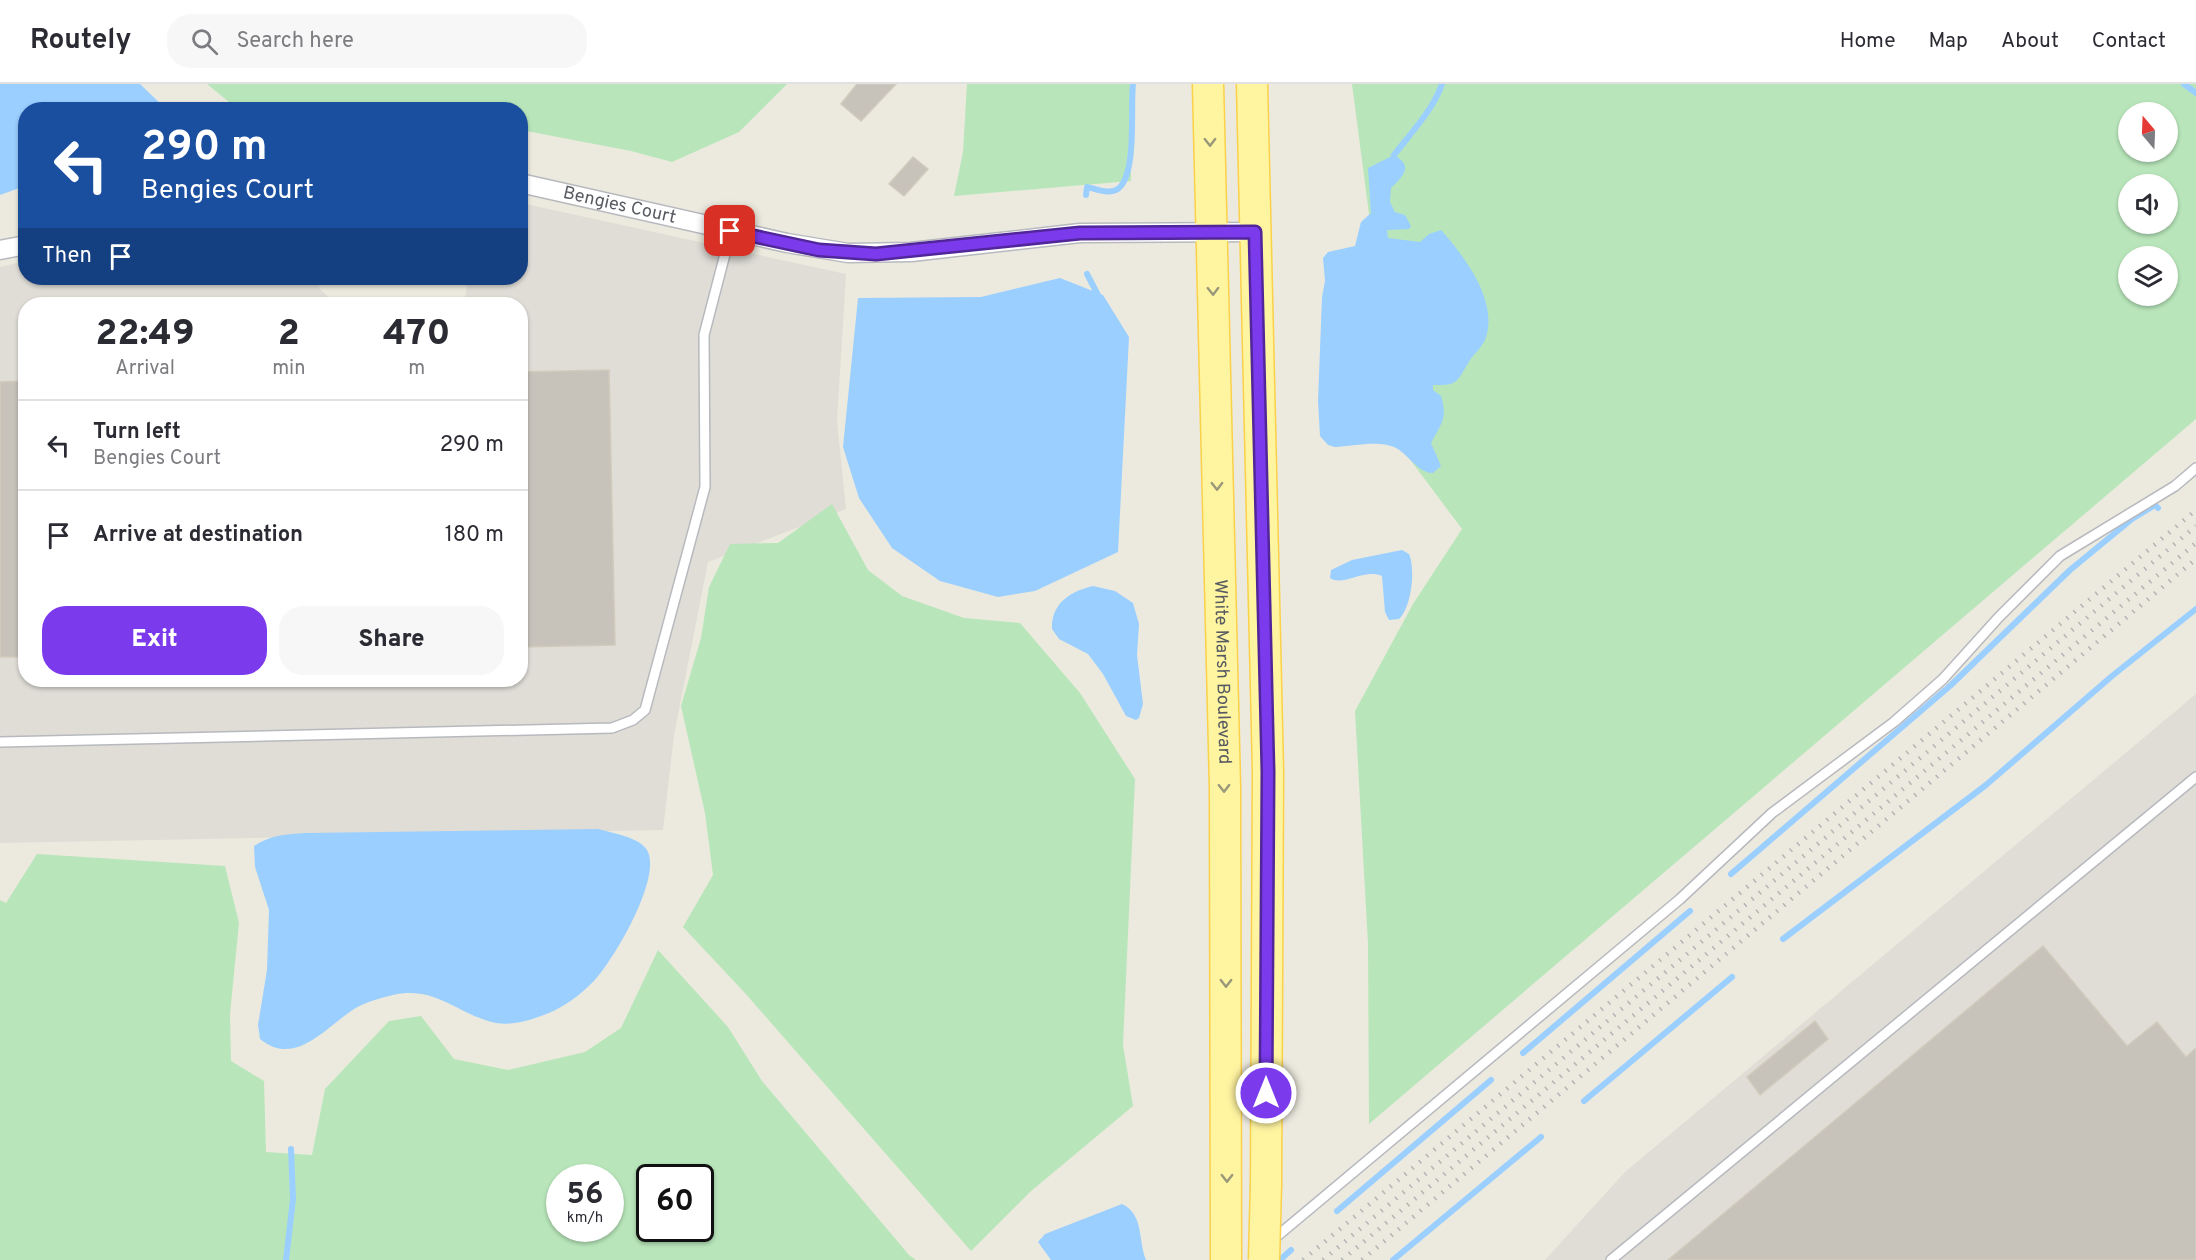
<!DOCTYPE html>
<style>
body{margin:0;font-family:Overpass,sans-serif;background:#f7f7f7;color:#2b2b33;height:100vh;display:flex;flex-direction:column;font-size:22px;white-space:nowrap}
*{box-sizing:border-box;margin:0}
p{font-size:20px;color:#7c7c81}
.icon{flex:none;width:33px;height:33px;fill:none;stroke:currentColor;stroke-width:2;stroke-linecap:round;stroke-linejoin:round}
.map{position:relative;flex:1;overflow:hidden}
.sheet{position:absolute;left:18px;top:213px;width:510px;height:390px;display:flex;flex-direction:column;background:#fff;border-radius:24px;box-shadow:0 2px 4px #0004}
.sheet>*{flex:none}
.hud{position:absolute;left:18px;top:18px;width:510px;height:183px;border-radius:24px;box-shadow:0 2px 4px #0004;background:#1a4fa0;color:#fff;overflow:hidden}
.needle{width:39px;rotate:341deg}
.buttons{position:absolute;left:2118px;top:18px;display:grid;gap:12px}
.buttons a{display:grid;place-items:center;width:60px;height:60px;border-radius:50%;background:#fff;box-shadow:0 2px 4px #0004;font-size:30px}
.speed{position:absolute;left:546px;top:1080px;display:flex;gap:12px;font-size:30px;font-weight:700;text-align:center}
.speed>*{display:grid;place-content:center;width:78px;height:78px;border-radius:50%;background:#fff;box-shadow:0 2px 4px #0004;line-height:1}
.speed small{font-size:15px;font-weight:400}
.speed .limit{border:3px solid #111;border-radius:9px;background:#fff;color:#111}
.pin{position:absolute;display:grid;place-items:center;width:51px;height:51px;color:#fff;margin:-26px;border-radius:12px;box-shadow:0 3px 9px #0006}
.me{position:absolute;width:66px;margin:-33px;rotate:0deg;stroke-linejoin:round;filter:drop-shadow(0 0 4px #0008)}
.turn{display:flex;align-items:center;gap:21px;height:126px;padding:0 24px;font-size:27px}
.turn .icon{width:78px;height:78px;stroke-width:2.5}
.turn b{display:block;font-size:42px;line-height:51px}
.then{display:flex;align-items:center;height:57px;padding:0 24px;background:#0003;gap:12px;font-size:22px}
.eta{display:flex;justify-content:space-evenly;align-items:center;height:102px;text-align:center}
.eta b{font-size:36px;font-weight:800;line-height:42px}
.primary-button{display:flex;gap:12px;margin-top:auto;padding:12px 24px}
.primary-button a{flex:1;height:69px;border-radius:24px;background:#7c3aed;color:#fff;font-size:24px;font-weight:800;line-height:69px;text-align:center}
.primary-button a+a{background:#f7f7f7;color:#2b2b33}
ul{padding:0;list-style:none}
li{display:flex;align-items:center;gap:18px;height:90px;padding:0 24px;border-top:2px solid #e1e1e2}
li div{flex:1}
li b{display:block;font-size:22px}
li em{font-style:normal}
header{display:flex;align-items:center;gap:36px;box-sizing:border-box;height:84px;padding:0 30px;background:#fff;border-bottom:2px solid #e1e1e2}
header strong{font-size:28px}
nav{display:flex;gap:33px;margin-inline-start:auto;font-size:21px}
.search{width:420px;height:54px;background:#f7f7f7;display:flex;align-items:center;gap:15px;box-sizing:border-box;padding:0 21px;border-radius:24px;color:#7c7c81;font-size:22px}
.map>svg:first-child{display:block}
.industrial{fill:#dfddd6}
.green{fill:#b8e6ba;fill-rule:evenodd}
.water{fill:#9bcfff}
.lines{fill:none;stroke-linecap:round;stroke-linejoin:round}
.stream{stroke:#9bcfff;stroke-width:6}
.building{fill:#c7c3bb;stroke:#d1cbbc;stroke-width:1.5}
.lane-casing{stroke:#b7b9bf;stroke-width:12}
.street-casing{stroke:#b7b9bf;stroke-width:21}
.primary-casing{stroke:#fad149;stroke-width:33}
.lane{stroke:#fff;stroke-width:9}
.street{stroke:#fff;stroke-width:18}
.primary{stroke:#fff4a0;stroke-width:30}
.rail{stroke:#b3b4b4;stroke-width:4.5;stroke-dasharray:1.5 8;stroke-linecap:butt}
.primary-bridge-casing{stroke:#fad149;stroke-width:33;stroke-linecap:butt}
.primary-bridge{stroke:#fff4a0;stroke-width:30}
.oneway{stroke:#9a987a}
.route-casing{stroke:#51269a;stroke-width:15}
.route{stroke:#7c3aed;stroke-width:10}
.labels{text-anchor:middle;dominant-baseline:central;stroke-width:6;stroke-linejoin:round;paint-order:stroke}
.street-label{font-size:18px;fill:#575b61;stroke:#fff}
</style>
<header>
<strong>Routely</strong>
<div class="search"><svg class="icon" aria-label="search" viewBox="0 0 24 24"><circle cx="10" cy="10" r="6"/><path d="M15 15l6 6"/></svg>Search here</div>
<nav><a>Home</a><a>Map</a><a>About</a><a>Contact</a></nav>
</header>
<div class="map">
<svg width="2196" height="1176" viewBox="0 0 2196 1176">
<rect width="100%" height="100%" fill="#eceade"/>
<path class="industrial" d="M521 119 846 190 837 337 846 425 708 478 674 651 663 746 0 759V183L25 177 26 194H317L320 205 336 220H26V596H520V220H464L468 194H520Z
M2196 610V1176H1545L1625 1088Z"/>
<path class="green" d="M207 0H787L739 48 672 78 631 67 521 46 520 26 247 25 235 23Z
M967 0H1130L1131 97 954 112 963 68Z
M1352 0H2196V335L1369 1040 1368 860 1355 627 1413 520 1462 445 1376 330 1371 145ZM2128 28H2168V68H2128ZM2128 100H2168V140H2128ZM2128 172H2168V212H2128Z
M832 420 868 486 902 512 964 534 1020 539 1080 609 1135 695 1123 961 1133 1022 1030 1108 971 1167 744 908 683 843 713 791 705 729 681 622 701 554 709 503 730 460 778 459Z
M37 770 225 782 239 839 230 930 231 977 264 997 266 1068 312 1071 325 1005 389 937 421 932 454 975 508 986 585 968 621 944 658 866 728 943 762 997 909 1171 916 1176H0V816L6 819ZM560 1094H610V1144H560ZM650 1094H700V1144H650Z"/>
<path class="water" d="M0 0H140L166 25 26 26 25 102 0 111Z
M1394 71C1414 82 1403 92 1391 104L1390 118 1395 128 1405 131 1411 142 1409 145 1387 146 1388 154 1420 158 1429 150 1441 146C1464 172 1498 216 1486 253 1484 261 1475 269 1470 276 1457 297 1459 302 1433 301V306L1441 312C1448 335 1441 340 1431 359L1441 382 1433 389C1417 389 1408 369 1394 363 1378 356 1352 362 1335 363L1328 361 1320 352 1318 317 1322 213 1325 197 1323 174 1328 168 1355 162 1361 138 1371 129 1368 84Z
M1060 194 1103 211 1129 253 1118 468 1035 507 998 513 940 497 892 464 859 414 843 363 858 214 981 213Z
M1402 466 1409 470C1416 486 1411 524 1399 535L1389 536 1385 528 1382 492C1364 484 1343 503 1330 494L1331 486 1352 476Z
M1093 502 1115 507 1133 519 1139 540 1137 571 1143 620 1139 634 1136 636 1126 632 1103 590 1088 570 1059 555 1052 545C1051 519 1071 507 1093 502Z
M598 745C612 749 639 753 647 766 663 793 613 877 594 897 580 911 567 921 549 929 534 935 513 942 496 939 458 931 436 901 393 911 380 914 366 918 354 925 326 943 295 984 260 955L258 941 267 886 269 826 255 783 254 762C271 751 286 750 306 749Z
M1122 1120C1144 1130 1138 1156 1146 1176H1051L1038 1158 1045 1150Z"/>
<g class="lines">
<path class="stream" d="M2184 0 2196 9
M1394 71C1411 49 1433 26 1442 0
M1086 111 1087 103C1096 105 1107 110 1116 106 1138 95 1130 23 1133 0
M1087 190 1099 213
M1731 790 1951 601 2070 486 2132 435 2155 421 2158 424
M1783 855 1986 701 2112 592 2196 525
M1523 969 1690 827
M1584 1017 1732 893
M1337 1127 1491 996
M286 1176 293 1115 291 1065
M1280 1176 1291 1166
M1393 1176 1541 1053"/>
</g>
<path class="building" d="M857 0H896L861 37 841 20Z
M913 73 928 85 904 112 889 100Z
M609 286 615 561 520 563V288Z
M26 297V573H0V298Z
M2043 862 2127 962 2157 938 2186 973 2196 964V1176H1668Z
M1815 937 1828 955 1760 1011 1747 993Z"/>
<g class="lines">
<defs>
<path id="lane" d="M0 658 612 644 633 636 645 626 705 403 704 251 731 147
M1270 1158 1680 815 1772 729 1894 638 1943 595 1999 533 2060 472 2175 402 2196 384
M1611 1176 2196 693"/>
<g id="street">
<path id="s1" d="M520 99 787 159 848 169 911 168 1080 149 1255 148"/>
<path d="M0 166 26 161"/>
</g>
<g id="primary">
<path id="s2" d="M1208 0 1225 704 1226 1176"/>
<path d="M1252 0 1268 688 1266 1100"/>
</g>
</defs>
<use href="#lane" class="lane-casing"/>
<use href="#street" class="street-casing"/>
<use href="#primary" class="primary-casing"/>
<use href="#lane" class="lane"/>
<use href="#street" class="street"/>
<use href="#primary" class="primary"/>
<path class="rail" d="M1303 1176 2196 426
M1323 1176 2196 442
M1342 1176 2196 459
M1362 1176 2196 475"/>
<defs>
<path id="primary-bridge" d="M1264 1176 1266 1100"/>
</defs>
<use href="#primary-bridge" class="primary-bridge-casing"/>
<use href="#primary-bridge" class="primary-bridge"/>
</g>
<defs><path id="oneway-chevron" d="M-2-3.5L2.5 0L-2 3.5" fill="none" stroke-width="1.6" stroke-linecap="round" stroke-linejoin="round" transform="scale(1.5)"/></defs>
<g class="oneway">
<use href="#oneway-chevron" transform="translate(1210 58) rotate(89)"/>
<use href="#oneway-chevron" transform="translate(1213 207) rotate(89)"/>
<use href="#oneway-chevron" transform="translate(1217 402) rotate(89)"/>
<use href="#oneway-chevron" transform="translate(1224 704) rotate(89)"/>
<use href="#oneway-chevron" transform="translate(1226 899) rotate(90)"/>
<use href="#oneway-chevron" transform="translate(1227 1094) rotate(90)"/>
</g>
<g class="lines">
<defs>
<path id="route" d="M730 147 819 166 876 170 1080 149 1255 148 1268 688 1266 1009"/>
</defs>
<use href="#route" class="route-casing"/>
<use href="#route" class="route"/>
</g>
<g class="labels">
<g class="street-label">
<text stroke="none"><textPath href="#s1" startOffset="102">Bengies Court</textPath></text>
<text stroke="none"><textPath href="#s2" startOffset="588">White Marsh Boulevard</textPath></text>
</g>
</g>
</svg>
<div class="buttons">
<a><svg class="needle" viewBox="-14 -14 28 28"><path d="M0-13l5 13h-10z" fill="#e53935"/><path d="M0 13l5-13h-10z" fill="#7c7c81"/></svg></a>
<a><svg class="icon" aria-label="sound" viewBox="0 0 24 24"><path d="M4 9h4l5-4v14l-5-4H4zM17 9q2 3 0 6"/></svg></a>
<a><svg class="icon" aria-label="layers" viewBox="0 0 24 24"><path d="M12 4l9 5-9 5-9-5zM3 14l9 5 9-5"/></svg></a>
</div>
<div class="speed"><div>56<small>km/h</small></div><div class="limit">60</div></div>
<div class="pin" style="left:730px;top:147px;background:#d93025"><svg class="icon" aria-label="arrive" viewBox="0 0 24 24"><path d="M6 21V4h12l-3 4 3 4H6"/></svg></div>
<svg class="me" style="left:1266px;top:1009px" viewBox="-20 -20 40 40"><circle r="17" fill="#7c3aed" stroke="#fff" stroke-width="3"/><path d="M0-11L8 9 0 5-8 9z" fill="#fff"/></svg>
<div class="hud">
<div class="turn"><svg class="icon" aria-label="left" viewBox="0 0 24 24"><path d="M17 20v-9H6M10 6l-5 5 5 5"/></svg><div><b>290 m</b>Bengies Court</div></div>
<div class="then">Then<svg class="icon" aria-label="arrive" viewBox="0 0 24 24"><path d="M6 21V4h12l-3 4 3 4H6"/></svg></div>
</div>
<section class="sheet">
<div class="eta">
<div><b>22:49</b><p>Arrival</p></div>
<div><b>2</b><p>min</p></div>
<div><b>470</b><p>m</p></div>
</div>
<ul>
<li><svg class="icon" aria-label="left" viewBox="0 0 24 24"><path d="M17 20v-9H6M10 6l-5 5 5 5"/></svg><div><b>Turn left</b><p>Bengies Court</p></div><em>290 m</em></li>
<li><svg class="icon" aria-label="arrive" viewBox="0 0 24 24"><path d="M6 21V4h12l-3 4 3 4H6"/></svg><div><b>Arrive at destination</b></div><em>180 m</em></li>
</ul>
<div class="primary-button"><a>Exit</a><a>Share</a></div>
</section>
</div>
